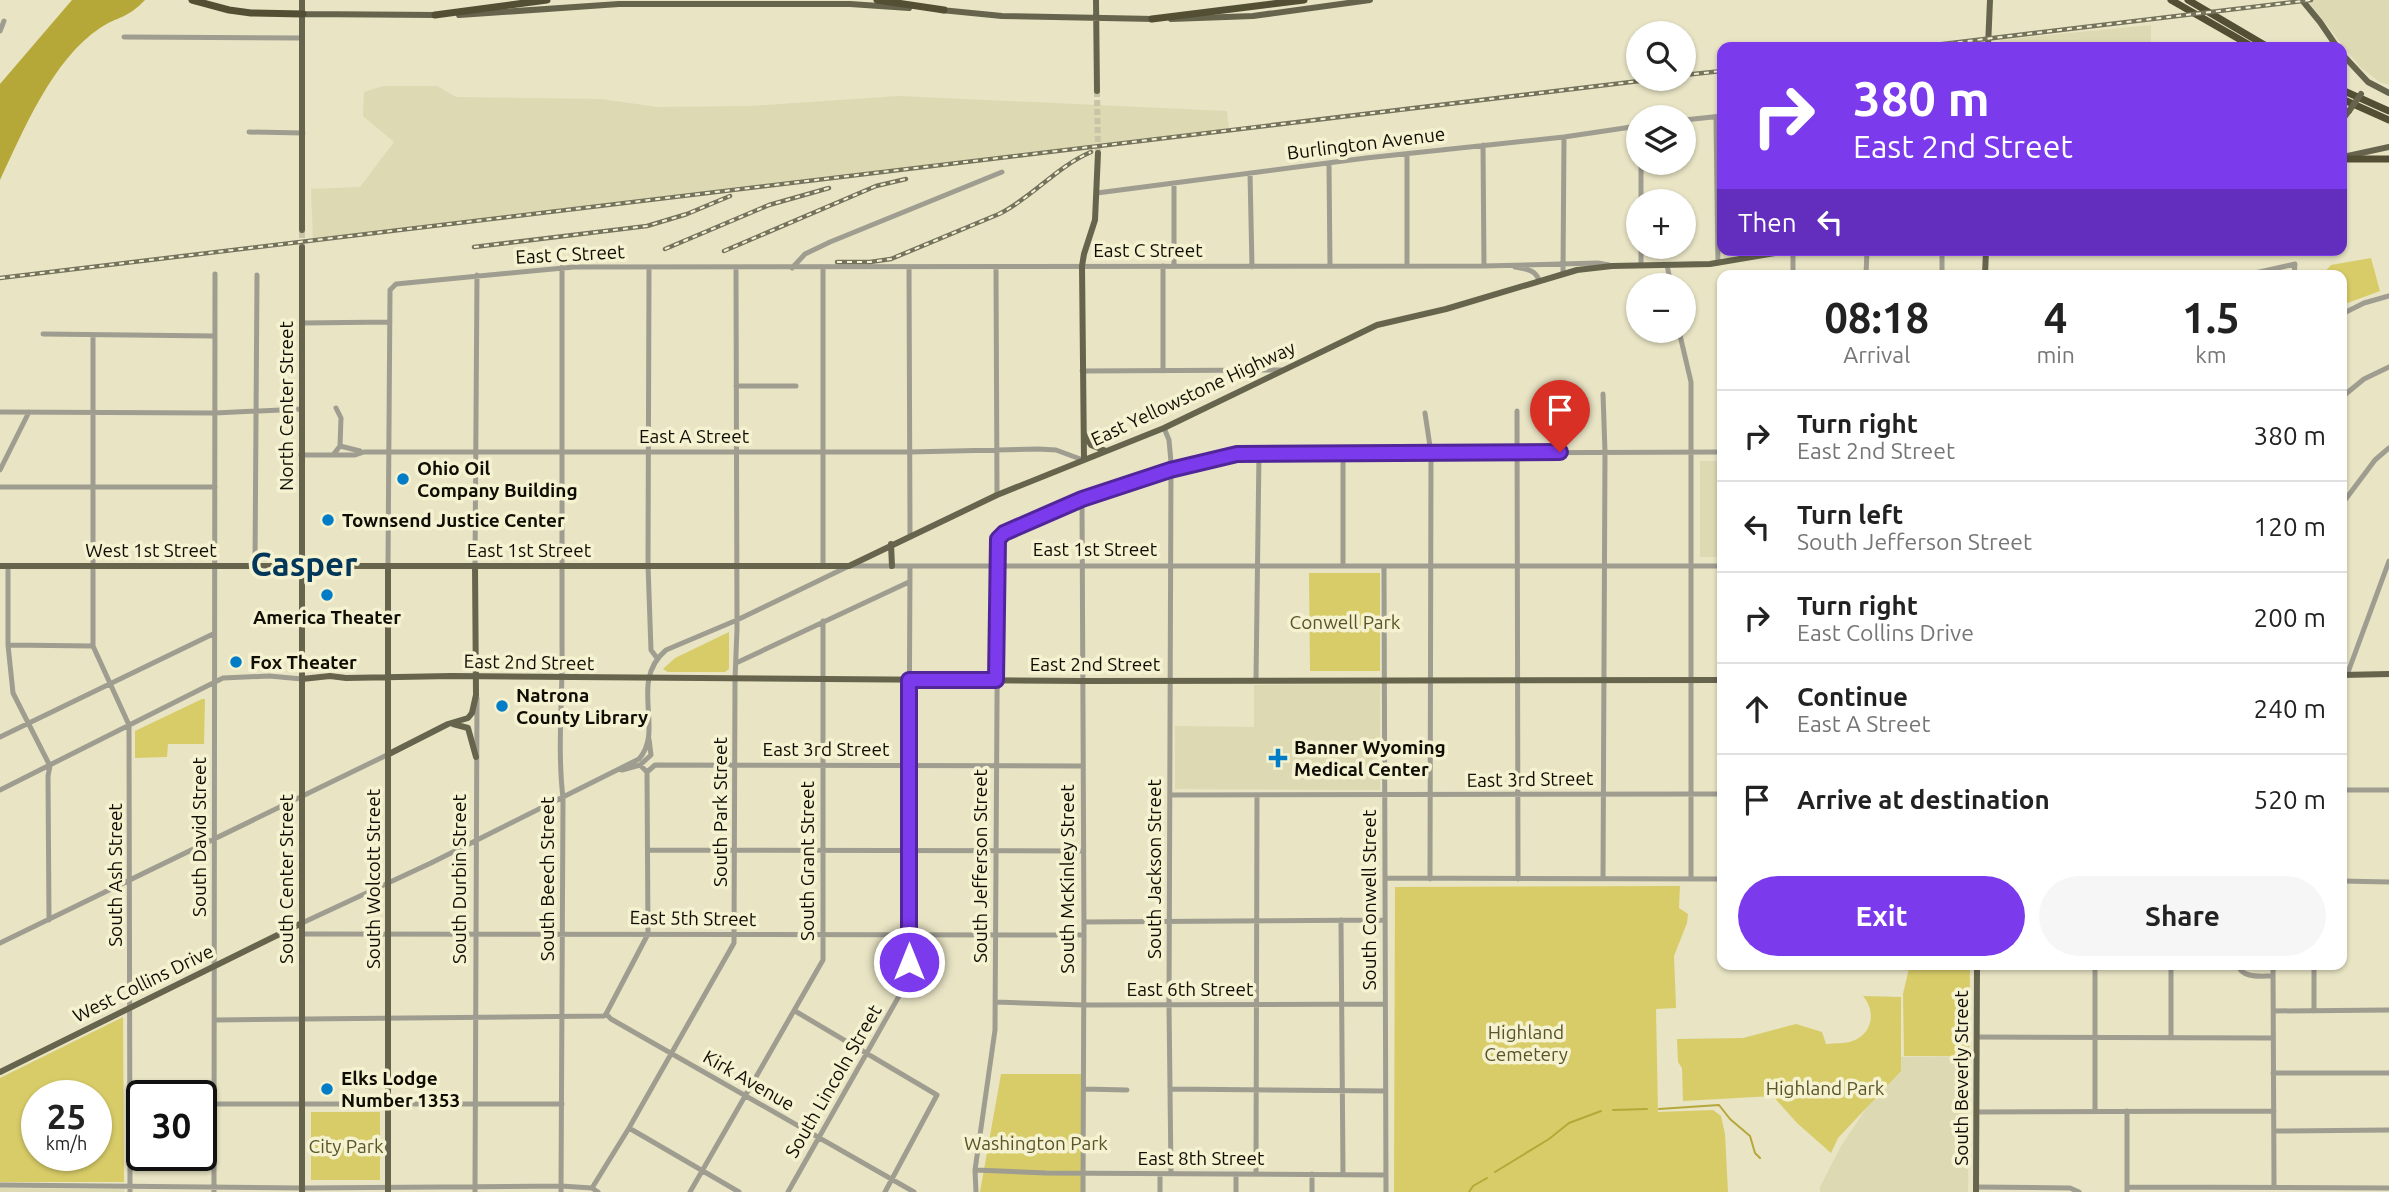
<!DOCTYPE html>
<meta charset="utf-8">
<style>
body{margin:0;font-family:Ubuntu,sans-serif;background:#f6f6f6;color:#222;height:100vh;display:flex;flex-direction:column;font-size:26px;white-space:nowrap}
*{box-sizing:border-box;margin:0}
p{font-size:23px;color:#767676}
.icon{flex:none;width:38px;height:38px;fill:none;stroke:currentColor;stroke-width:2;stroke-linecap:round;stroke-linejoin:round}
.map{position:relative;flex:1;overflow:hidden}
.side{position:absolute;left:1717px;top:270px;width:630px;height:700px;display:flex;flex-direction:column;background:#fff;border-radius:14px;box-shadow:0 2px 5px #0004}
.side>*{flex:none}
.banner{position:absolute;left:1717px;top:42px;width:630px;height:214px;border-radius:14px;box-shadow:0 2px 5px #0004;background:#7c3aed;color:#fff;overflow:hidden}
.fabs{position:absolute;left:1626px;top:21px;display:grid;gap:14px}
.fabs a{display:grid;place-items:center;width:70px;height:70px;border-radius:50%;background:#fff;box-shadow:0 2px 5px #0004;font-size:35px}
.speed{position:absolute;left:21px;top:1080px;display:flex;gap:14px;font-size:35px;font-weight:700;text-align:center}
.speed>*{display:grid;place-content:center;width:91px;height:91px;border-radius:50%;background:#fff;box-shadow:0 2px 5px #0004;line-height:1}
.speed small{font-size:18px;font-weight:400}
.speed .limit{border:4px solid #111;border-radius:10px;background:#fff;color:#111}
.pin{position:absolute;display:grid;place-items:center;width:60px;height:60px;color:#fff;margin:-72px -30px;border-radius:50% 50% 50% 0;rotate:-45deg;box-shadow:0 0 7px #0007}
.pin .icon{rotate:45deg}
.me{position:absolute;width:77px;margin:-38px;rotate:0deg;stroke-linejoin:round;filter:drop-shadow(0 0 5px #0008)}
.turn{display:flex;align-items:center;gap:24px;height:147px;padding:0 21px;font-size:32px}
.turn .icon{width:91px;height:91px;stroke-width:2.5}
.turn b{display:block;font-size:49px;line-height:60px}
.then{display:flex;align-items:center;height:66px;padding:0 21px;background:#0003;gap:14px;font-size:26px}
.eta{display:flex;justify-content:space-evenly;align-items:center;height:119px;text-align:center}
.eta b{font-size:42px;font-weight:600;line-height:49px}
.button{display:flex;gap:14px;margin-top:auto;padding:14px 21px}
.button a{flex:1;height:80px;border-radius:42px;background:#7c3aed;color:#fff;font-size:28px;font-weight:600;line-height:80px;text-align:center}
.button a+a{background:#f6f6f6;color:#222}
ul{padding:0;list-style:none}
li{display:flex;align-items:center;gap:21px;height:91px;padding:0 21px;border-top:2px solid #e0e0e0}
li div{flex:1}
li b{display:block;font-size:26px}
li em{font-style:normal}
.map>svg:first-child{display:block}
.built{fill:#ddd9b2}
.green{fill:#d8cc68;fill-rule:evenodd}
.water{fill:#b5a839}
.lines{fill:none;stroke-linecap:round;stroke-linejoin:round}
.stream{stroke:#b5a839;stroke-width:2}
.major-tunnel{stroke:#c8c4a7;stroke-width:6;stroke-dasharray:6 3;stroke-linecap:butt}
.minor{stroke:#9f9d90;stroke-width:5}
.major{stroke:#66644c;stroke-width:6}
.highway{stroke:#534f34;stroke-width:7}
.rail-casing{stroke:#75735e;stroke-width:4.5}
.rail{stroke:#f5f2d1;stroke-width:2;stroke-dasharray:5;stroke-linecap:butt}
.major-bridge{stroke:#66644c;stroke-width:6}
.route-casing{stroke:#51269a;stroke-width:18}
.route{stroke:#7c3aed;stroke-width:12}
.poi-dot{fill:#007dc6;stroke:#f5f2d1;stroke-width:2.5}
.labels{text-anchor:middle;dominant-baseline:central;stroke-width:7;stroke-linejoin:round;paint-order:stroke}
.street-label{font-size:19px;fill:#100e04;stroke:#f5f2d1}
.poi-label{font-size:19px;font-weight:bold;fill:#100e04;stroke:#f5f2d1;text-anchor:start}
.park-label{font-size:19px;fill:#5a5428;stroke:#f5f2d1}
.town-label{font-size:33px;font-weight:bold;fill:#02375a;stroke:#f5f2d1}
</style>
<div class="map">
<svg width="2389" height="1192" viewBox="0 0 2389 1192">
<rect width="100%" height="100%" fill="#e8e4c4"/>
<path class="built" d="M2307 0H2389V85L2380 82 2360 67Z
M2151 25V47H2000V40Z
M383 86H437L456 97 601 99 657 107 751 106 899 96 1227 111 1229 132 313 242 311 189 360 187 394 142 363 116 364 92Z
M1700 461H1722V557H1700Z
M1380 684V790L1175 789V726L1254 727V685Z
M1969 1056 1968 1192H1820V1187L1841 1146 1901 1057Z
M0 1188 124 1189V1192H0Z"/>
<path class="green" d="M2371 258 2380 291 2342 305V275H2322L2331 265Z
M1309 573H1380V671H1310Z
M729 632V669L725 672H668L663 669 675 658Z
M202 699H205L204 744H168L167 757 135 758V731Z
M1680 886 1679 908 1688 914 1687 923 1674 956 1676 1008 1656 1009 1658 1112 1713 1110 1721 1116 1725 1134 1728 1192H1394L1395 887Z
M1910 964H1970L1969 1056H1904L1903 994Z
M1863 996 1901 997V1071L1838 1138 1831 1153 1797 1123 1773 1096 1683 1101 1682 1068 1678 1062 1677 1039 1743 1038 1796 1024 1822 1032 1826 1044C1835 1043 1847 1044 1855 1040 1874 1031 1875 1010 1863 996Z
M123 1017 124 1182H0V1078ZM37 1096H96V1155H37Z
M1001 1074H1083V1192H980Z
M311 1112H380V1180H311Z"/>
<path class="water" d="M72 0H145C127 19 118 16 100 28 53 59 23 131 0 180V84Z"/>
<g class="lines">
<path class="stream" d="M1659 1109 1719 1105 1730 1119 1750 1136 1755 1153 1760 1158
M1613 1110 1647 1109
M1495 1172 1549 1139 1569 1123 1601 1111
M1469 1192 1473 1186 1487 1178"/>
<path class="major-tunnel" d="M1097 91 1098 153
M302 247V230"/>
<path class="minor" d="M0 31 4 21
M124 37 302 38
M1716 117 1718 263
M1684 120 1722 116
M249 132 303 133
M1483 145 1484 266
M1329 165 1330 266
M1250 173 1252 267
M1174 184V266
M1097 193 1366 158 1564 137 1638 126
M1641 201V163
M1793 250V275
M1942 250V275
M1641 265V247
M1667 265 1671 285
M1163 266V371
M1407 266V155
M649 267 648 565 651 650 657 658
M909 267 910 535
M996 267 997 495
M1515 267C1525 269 1535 269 1539 280
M792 268 805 254 830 242 1002 172
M823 268V565
M1563 273 1564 137
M1866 275 1867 250
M2246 275 2295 264 2294 275
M2342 314 2364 303 2389 296
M302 323 390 322
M1679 331 1691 382V879
M43 334 215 336
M93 335V646L129 725 130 1192
M1082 371 1282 370
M736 386H796
M2342 397 2364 379 2389 367
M1517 411 1518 879
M0 412 215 413 302 409
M1425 413 1431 453 1430 879
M1164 428 1169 440 1171 462 1169 1004 1171 1174
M340 446 360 451
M301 455H355L364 452H910L1038 449 1056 450 1083 460
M333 455 340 446 341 418 336 408
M0 470 29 412
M0 487H215
M1082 499 1084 935 1083 1192
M2342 504 2375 460 2389 448
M1343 565V453
M8 566V645L13 693 50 766 48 776 49 920
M255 566 257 275
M388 566 390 290 396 284 574 267 1484 266 1598 263 1609 265
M475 566 477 275
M1384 566 1386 1192
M8 645 93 646
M736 663 909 582
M2347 675 2389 561
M1256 680 1259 453
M0 737 213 634
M622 770 640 765 651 755 649 739
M647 772 655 765 1082 766
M0 790 223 678 269 676 302 679
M2342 790H2389
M1170 795 1722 794
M649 850 1083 851
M1385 878 1722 879
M1603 879 1605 452 1603 394
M2342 881 2389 882
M1341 920 1343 1174
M1084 922 1385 920
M302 923 431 863 639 759C665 730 628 682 666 650L737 620 849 566H1722
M302 934 1084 935
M0 943 389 754
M2171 964V1037
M2237 964C2242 979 2260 976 2273 976
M2273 964 2274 1187
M995 1002 1084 1005 1385 1004
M795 1011 937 1095 885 1192
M2273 1011 2389 1010
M2314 1011V964
M606 1014 611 1019 914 1192
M606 1014 648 934 647 772 640 765
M216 1020 604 1016 606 1014
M1977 1037 2273 1038
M2273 1073H2389
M1084 1089 1127 1090
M1170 1089 1386 1091
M130 1102H142
M201 1104H562
M2095 1111V964
M2127 1111V1192
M1976 1112 2274 1111
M629 1128 739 1192
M2274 1131 2389 1130
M975 1170 1046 1173 1386 1175
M1160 1174V1192
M1236 1174V1192
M1256 1174 1257 795
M1312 1174V1192
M0 1185 302 1188 561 1186 592 1188 598 1192
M1976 1187 2070 1188 2079 1192
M2127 1187 2389 1188
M592 1188 629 1128 734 943 735 679 737 629 736 267
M214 1192 215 274
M475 1192 477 698
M561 1192 563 798C557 747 563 696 562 645 562 519 562 393 562 267
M690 1192 823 960V621
M788 1192 903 989 908 973 910 566
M976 1192 975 1170 995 1030 998 539 1004 533 1082 499 1170 470 1237 454 1722 452"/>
<path class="major" d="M1096 0 1097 91
M2302 0 2320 22 2337 47
M941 10 1002 16 1154 19
M303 14 437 15
M459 15 619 4H850L909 8
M1171 19 1253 16 1370 0
M1988 47 1990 0
M2342 54 2368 82 2389 93
M2342 120 2349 111
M2343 157 2389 147
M302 230V0
M302 247V1192
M1985 275 1986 250
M1085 435 1091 445 1106 451
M1084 460 1082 266 1084 254 1095 220 1098 153
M891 544 892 566
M0 566H849L997 495 1164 428 1377 325 1446 309 1577 270 1612 266 1710 264 1793 250
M2342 675 2389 674
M302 679 330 676 346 678 451 676 1083 681 1722 680
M453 724 468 728 476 757
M389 754 448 724 468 718 472 713 476 695 475 566
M0 1072 302 923
M388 1192V566
M1976 1192 1977 964"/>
<path class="highway" d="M192 0 229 10 251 13 303 14
M877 0 944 10
M2171 0 2253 47
M2188 0 2268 47
M435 15 547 0
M1152 19 1304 0
M2342 90 2389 111
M2342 99 2389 120
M2342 159H2389"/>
<defs>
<path id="rail" d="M1918 47 2311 0
M1684 75 1722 71
M474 247 647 226 687 214 730 196
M665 249 769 205 829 188
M724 251 876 186 906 179
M837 262H870L891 259 999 214C1033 197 1056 167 1091 152
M0 278 1656 79"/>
</defs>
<use href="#rail" class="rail-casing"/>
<use href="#rail" class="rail"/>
<path class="major-bridge" d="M2349 111 2361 94"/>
</g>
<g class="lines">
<defs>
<path id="route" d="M909 962V680H996L998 539 1004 533 1082 499 1170 470 1237 454 1560 452"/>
</defs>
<use href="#route" class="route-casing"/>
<use href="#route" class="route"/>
</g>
<g class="poi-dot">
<circle cx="403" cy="479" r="7"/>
<circle cx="328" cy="520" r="7"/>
<circle cx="327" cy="595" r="7"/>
<circle cx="236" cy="662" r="7"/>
<circle cx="502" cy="706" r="7"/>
<path d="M1274.5 747.5h7v7h7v7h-7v7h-7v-7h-7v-7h7z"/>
<circle cx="327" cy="1089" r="7"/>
</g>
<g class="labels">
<g class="street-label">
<text transform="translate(1366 143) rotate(-7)">Burlington Avenue</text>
<text x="1148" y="250">East C Street</text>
<text transform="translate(570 254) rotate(-3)">East C Street</text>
<text transform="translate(1193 393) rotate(-25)">East Yellowstone Highway</text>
<text transform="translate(286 406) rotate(-90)">North Center Street</text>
<text x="694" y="436">East A Street</text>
<text x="1095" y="549">East 1st Street</text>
<text x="151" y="550">West 1st Street</text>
<text x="529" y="550">East 1st Street</text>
<text transform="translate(529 662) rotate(1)">East 2nd Street</text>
<text x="1095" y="664">East 2nd Street</text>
<text x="826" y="749">East 3rd Street</text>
<text transform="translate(1530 779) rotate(-1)">East 3rd Street</text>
<text transform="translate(720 812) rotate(-90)">South Park Street</text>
<text transform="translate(199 837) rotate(-90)">South David Street</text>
<text transform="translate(807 861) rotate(-90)">South Grant Street</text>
<text transform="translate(980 866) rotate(-90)">South Jefferson Street</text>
<text transform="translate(1154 869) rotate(-90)">South Jackson Street</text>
<text transform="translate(115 875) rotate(-90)">South Ash Street</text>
<text transform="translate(286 879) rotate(-90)">South Center Street</text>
<text transform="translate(373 879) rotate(-90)">South Wolcott Street</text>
<text transform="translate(459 879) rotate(-90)">South Durbin Street</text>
<text transform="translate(547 879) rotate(-90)">South Beech Street</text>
<text transform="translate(1067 879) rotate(-90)">South McKinley Street</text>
<text transform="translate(1369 900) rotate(-90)">South Conwell Street</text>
<text transform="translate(693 918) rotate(1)">East 5th Street</text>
<text transform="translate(143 983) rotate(-26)">West Collins Drive</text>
<text x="1190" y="989">East 6th Street</text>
<text transform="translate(1961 1078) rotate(-90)">South Beverly Street</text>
<text transform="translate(749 1080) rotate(30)">Kirk Avenue</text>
<text transform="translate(833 1081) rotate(-60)">South Lincoln Street</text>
<text x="1201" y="1158">East 8th Street</text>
</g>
<g class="poi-label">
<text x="417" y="468">Ohio Oil<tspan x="417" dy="22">Company Building</tspan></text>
<text x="342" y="520">Townsend Justice Center</text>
<text x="327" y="617" text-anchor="middle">America Theater</text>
<text x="250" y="662">Fox Theater</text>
<text x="516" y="695">Natrona<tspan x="516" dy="22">County Library</tspan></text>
<text x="1294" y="747">Banner Wyoming<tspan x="1294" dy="22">Medical Center</tspan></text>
<text x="341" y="1078">Elks Lodge<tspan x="341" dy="22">Number 1353</tspan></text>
</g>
<g class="park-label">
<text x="1345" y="622">Conwell Park</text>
<text x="1526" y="1032">Highland<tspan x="1526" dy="22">Cemetery</tspan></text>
<text x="1825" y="1088">Highland Park</text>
<text x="1036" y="1143">Washington Park</text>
<text x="346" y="1146">City Park</text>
</g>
<g class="town-label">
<text x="304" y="563">Casper</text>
</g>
</g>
</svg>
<div class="fabs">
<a><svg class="icon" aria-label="search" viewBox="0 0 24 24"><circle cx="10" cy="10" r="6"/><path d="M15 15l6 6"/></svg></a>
<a><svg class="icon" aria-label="layers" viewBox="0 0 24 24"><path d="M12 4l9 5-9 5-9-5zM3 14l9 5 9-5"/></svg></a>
<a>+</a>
<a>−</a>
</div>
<div class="speed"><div>25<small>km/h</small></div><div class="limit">30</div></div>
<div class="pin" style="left:1560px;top:452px;background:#d93025"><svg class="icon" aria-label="arrive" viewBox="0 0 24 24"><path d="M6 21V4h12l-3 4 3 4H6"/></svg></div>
<svg class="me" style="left:909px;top:962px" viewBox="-20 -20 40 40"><circle r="17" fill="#7c3aed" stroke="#fff" stroke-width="3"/><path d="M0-11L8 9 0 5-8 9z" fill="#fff"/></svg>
<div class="banner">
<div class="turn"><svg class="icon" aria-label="right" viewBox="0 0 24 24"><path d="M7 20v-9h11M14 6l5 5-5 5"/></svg><div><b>380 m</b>East 2nd Street</div></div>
<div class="then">Then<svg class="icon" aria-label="left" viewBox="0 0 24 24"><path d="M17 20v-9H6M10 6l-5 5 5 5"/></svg></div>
</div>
<section class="side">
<div class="eta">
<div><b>08:18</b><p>Arrival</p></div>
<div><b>4</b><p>min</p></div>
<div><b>1.5</b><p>km</p></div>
</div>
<ul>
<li><svg class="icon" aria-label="right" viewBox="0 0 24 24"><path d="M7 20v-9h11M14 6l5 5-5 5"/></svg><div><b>Turn right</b><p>East 2nd Street</p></div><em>380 m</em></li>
<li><svg class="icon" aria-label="left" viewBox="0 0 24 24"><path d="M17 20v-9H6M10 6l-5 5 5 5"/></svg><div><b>Turn left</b><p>South Jefferson Street</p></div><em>120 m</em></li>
<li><svg class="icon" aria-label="right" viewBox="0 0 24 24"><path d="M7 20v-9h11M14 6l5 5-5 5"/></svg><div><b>Turn right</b><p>East Collins Drive</p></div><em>200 m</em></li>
<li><svg class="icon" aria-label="ahead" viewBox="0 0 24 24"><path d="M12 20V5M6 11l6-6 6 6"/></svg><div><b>Continue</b><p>East A Street</p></div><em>240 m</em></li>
<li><svg class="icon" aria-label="arrive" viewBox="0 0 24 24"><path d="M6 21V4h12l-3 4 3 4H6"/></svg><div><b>Arrive at destination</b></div><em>520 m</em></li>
</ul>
<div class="button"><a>Exit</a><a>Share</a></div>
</section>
</div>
